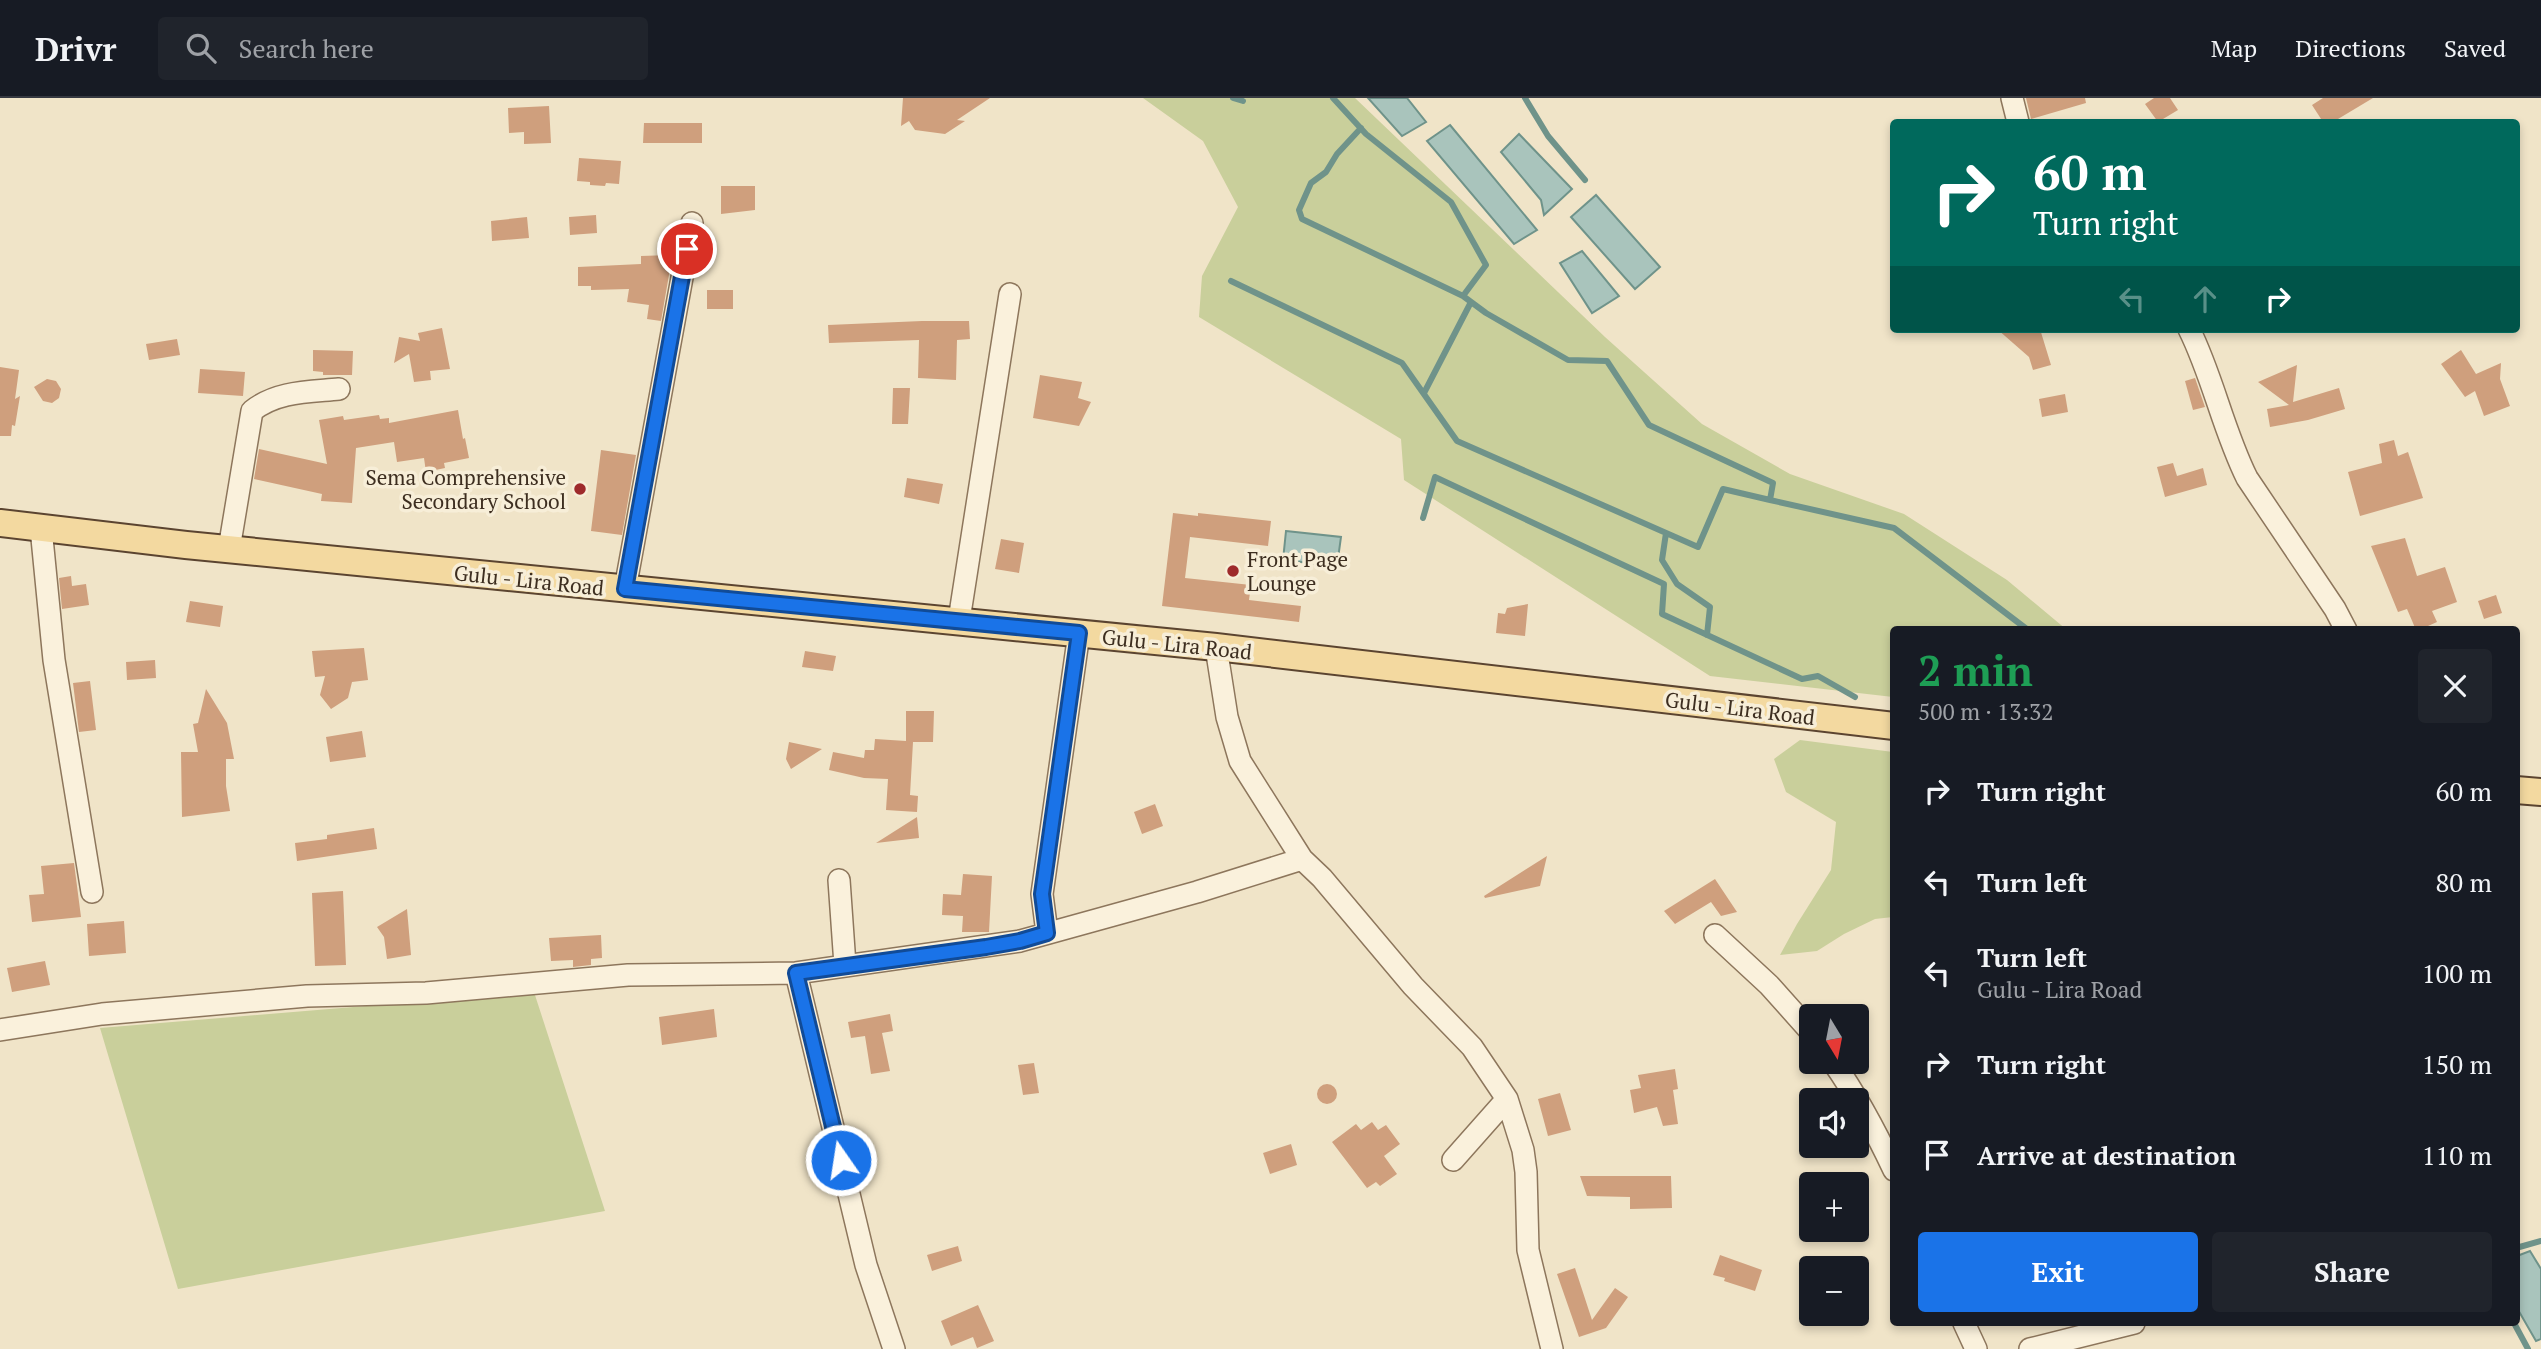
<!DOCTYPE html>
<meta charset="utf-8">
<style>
body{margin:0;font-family:"PT Serif",serif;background:#20242c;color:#f1f3f6;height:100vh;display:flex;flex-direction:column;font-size:26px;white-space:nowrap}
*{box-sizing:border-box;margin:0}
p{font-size:23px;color:#9ea1a6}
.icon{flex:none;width:38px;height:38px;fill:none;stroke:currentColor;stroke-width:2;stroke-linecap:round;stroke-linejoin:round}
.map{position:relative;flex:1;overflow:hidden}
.side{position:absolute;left:1890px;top:528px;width:630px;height:700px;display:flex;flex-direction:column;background:#171b24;border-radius:7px;box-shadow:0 4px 10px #0003}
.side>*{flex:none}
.hud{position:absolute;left:1890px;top:21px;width:630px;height:214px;border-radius:7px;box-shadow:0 4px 10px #0003;background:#00695c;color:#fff;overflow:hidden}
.needle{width:46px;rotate:170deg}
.buttons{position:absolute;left:1799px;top:906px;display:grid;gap:14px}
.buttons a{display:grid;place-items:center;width:70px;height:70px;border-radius:7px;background:#171b24;box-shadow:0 4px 10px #0003;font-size:35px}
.pin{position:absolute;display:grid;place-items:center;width:60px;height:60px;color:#fff;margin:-30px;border:4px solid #fff;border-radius:50%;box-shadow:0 2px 7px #0007}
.me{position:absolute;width:77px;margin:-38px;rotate:347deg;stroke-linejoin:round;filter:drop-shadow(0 0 5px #0008)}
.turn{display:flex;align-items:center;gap:24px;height:147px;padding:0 28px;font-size:32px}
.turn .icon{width:91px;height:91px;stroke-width:2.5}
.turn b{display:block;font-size:49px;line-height:60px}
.lanes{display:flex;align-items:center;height:66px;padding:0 28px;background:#0003;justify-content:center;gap:35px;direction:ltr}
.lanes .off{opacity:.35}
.round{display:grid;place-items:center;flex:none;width:74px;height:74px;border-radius:7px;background:#20242c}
.summary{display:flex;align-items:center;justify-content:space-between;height:119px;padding:0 28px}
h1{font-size:42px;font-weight:700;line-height:52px;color:#1e9e55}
.action{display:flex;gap:14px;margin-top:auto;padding:14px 28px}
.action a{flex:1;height:80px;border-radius:7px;background:#1a73e8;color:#fff;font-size:28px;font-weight:700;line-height:80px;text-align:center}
.action a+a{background:#20242c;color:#f1f3f6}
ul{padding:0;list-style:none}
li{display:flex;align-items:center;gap:21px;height:91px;padding:0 28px}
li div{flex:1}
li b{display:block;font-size:26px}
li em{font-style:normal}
header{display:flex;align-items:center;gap:42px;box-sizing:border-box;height:98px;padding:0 35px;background:#171b24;border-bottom:2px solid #363941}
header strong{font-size:33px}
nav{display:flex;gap:38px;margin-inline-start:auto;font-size:24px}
.search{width:490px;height:63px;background:#20242c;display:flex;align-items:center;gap:18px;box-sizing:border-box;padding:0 24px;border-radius:7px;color:#9ea1a6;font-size:26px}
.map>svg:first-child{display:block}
.green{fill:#c9cf9b}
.water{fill:#a9c4bc;stroke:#6f938a;stroke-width:2}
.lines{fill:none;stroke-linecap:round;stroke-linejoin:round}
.stream{stroke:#6f938a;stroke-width:6}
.building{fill:#cf9f7d}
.minor-casing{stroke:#8d765c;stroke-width:24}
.major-casing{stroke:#5b4430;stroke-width:30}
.minor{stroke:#faf1dc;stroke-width:21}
.major{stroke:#f3d9a0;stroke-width:26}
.route-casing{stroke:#114b97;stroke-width:18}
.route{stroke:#1a73e8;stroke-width:12}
.poi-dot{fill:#9e2a2b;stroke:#f7eed8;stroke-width:2.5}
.labels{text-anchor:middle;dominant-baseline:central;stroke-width:7;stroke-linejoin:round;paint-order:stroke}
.poi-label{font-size:21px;fill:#3d2e20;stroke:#f7eed8;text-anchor:end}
.street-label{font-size:21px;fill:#3d2e20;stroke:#f7eed8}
</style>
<header>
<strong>Drivr</strong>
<div class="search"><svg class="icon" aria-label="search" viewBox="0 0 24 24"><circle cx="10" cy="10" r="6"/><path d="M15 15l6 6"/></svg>Search here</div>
<nav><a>Map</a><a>Directions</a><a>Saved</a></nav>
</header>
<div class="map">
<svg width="2541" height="1251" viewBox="0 0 2541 1251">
<rect width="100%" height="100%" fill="#f0e4c8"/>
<path class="green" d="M1143 0H1355L1605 239 1702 326 1790 376 1904 416 2007 482 2067 532H1894L1893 599 1710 578 1404 382 1401 341 1199 219 1202 178 1238 109 1203 43Z
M1800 642 1893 654V819L1875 821 1844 836 1817 853 1780 857 1797 826 1831 772 1836 724 1786 694 1774 661Z
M534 894 605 1113 178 1191 100 930Z"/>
<path class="water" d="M1368 0H1407L1426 24 1402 38Z
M1450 27 1537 132 1514 146 1427 43Z
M1519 36 1572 91 1544 117 1541 102 1501 54Z
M1596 97 1660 169 1635 191 1571 119Z
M1582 153 1619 198 1592 215 1560 165Z
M1286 433 1341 439 1337 468 1283 462Z
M2530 1153 2541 1171V1241L2536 1243 2517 1210V1158Z"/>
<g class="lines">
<path class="stream" d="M1233 0 1243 3
M1333 0 1366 36 1451 104 1486 167 1463 198 1486 215 1568 262 1607 263 1649 327 1773 385 1770 402 1894 430 2028 532
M1525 0 1548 38 1585 82
M1361 30 1337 56 1326 74 1311 85 1299 112 1302 121 1463 198
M1231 183 1402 265 1457 343 1698 449 1723 391 1770 402
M1424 295 1471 204
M1423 420 1435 379 1664 486 1662 516 1802 581 1818 578 1855 599
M1666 435 1662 462 1677 486 1710 509 1707 537
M2516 1150 2541 1143
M2514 1225 2528 1251"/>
</g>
<path class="building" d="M903 0H990L957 22 965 23 945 36 915 32 909 23 901 28Z
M2026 0H2085L2086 5 2031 21Z
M2154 0H2170L2178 12 2158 24 2145 6Z
M2323 0H2373L2333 24H2323L2312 7Z
M549 8 551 45 524 46V34L509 35 508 10Z
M644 25H702V45H643Z
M579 60 621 63 619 86 606 85 605 88 590 87V84L577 83Z
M721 88H755V112L721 116Z
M596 117 597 135 570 137 569 119Z
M527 119 529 140 492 143 491 123Z
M670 157V171L661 223 647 221 649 207 627 204 629 191 591 192V188H578V169L641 166V158Z
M707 192H733V211H707Z
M922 223H969L970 241 957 242 956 282 918 280 919 242 829 245 828 227Z
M442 230 450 271 430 273 431 282 414 284 409 256 394 265 399 239 420 243 418 235Z
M1997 231H2040L2051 267 2033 272 2029 259Z
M177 241 180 257 149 262 146 246Z
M313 252 353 253 352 277H323V274L313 273Z
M2461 252 2476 276 2501 265 2500 281 2510 308 2484 318 2475 293 2465 299 2441 266Z
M2297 267 2293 304 2339 290 2345 311 2308 322 2270 329 2267 311 2289 307 2258 284Z
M0 269 19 272 15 301 20 298 15 328 12 327 11 338H0Z
M200 271 245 274 243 298 198 295Z
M1040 277 1082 284 1078 300 1091 304 1079 328 1033 320Z
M2195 280 2205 309 2193 312 2185 283Z
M47 281 56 283 61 291 59 300 52 305 43 303 34 289Z
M893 290H910L908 326H892Z
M2065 296 2068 314 2042 319 2039 301Z
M458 312 463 341 465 340 469 360 444 365 445 370 426 374 424 360 397 364 394 344 356 350 352 405 321 403 322 396 254 381 259 351 327 366 319 322 343 318 344 322 379 317 380 321 389 320V325Z
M2394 342 2398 358 2408 354 2423 400 2360 418 2348 374 2382 365 2379 346Z
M601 352 636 357 622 437 591 433Z
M2173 365 2177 378 2203 370 2207 387 2165 399 2157 369Z
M907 380 943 386 939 406 904 399Z
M1173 415 1198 418V415L1271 423 1268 448 1190 439 1185 480 1251 487 1249 502 1301 508 1299 524 1162 508Z
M2405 440 2417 478 2445 469 2457 504 2432 513 2437 524 2419 532H2416L2407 511 2398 514 2371 448Z
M1001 441 1024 445 1019 475 995 471Z
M71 478 72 488 86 486 89 507 62 511 59 480Z
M2496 497 2502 515 2484 521 2478 503Z
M190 503 223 508 220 529 186 524Z
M1528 506 1525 538 1496 535 1498 515 1505 516 1507 510Z
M364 550 368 582 352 584 348 600 331 611 320 597 325 578 315 579 312 553Z
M805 553 836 558 833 573 802 569Z
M155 562 156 580 127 582 126 564Z
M90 583 96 632 79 634 73 585Z
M206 591 227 625 234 661H226V688L230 713 182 719 181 654H198L193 626 198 625Z
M906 613H934L933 644H913L910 697 918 698 917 714 886 712 888 681 864 680 829 672 833 654 864 660 865 652H874L875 641 906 643Z
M362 633 366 659 330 664 326 639Z
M789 644 822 651 791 671 786 661Z
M1155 706 1163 728 1142 736 1134 714Z
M917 719 919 740 876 745Z
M374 730 377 751 297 763 295 745 327 741V737Z
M1547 758 1540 788 1485 800 1484 798Z
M74 765 81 819 32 824 29 797 44 796 41 768Z
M963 776 992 778 989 834H962L963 818 942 817 943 796 961 797Z
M1715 781 1737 814 1721 818 1711 804 1675 826 1664 813Z
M343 793 346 867 315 868 312 795Z
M407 811 411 857 387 861 384 839 377 829Z
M124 823 126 855 89 858 87 826Z
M601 837 602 860 591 861V867L573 869V862L551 863 549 840Z
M45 863 50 887 12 894 7 870Z
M714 911 717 939 662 947 659 919Z
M890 916 893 933 882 935 890 973 871 976 865 938 851 940 848 924Z
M1034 965 1039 995 1023 997 1018 967Z
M1675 971 1678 991 1673 992 1678 1026 1663 1028 1657 1009 1634 1015 1630 992 1641 990 1638 977Z
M1317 996a10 10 0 1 1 20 0a10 10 0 1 1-20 0Z
M1560 995 1571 1032 1548 1038 1538 1001Z
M1372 1024 1378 1032 1386 1027 1400 1046 1384 1058 1397 1076 1380 1088 1376 1084 1367 1090 1332 1044 1356 1026 1361 1032Z
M1291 1046 1297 1067 1270 1076 1263 1055Z
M1580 1078H1671L1672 1110 1630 1111V1099L1587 1098Z
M958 1148 962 1163 932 1173 927 1157Z
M1720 1157 1762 1172 1755 1193 1724 1183 1725 1180 1713 1177Z
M1575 1170 1592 1222 1615 1190 1628 1199 1606 1230 1579 1239 1557 1176Z
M978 1207 994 1243 977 1250 973 1239 951 1248 941 1223Z"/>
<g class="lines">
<defs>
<path id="minor" d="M2012 0 2018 24
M2189 231C2213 279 2223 332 2247 380L2335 511 2346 532
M41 430 54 562 92 794
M229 451 252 313C277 293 309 294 339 291
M625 491 692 125
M959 522 1010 196
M1216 549 1227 619 1240 663 1302 761 1322 780 1413 888 1472 949 1507 1001 1523 1052 1526 1074 1528 1152 1552 1251
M839 782 845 867
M1047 835 1042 796 1079 535
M1715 837 1769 887 1811 934
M796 875 866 1167 894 1251
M0 932 102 916 307 898 426 895 628 877 796 875 1020 843 1197 794 1302 761
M1833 964C1857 998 1876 1034 1894 1072
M1453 1062 1507 1001
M1964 1225 1976 1251
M2030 1251 2134 1225"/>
<path id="major" d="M0 425 186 447 1216 549 1894 628
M2516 692 2541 694"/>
</defs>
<use href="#minor" class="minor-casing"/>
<use href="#major" class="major-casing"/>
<use href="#minor" class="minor"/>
<use href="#major" class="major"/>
</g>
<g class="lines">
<defs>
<path id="route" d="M687 151 625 491 1079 535 1042 796 1047 835 1020 843 986 849 796 875 841 1062"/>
</defs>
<use href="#route" class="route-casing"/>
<use href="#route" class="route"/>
</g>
<g class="poi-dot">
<circle cx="580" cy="391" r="7"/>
<circle cx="1233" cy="473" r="7"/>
</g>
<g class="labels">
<g class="poi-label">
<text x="566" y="379">Sema Comprehensive<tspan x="566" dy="24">Secondary School</tspan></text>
<text x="1247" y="461" text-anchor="start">Front Page<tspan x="1247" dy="24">Lounge</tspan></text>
</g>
<g class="street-label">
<text transform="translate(529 482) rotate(6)">Gulu - Lira Road</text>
<text transform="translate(1177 546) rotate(6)">Gulu - Lira Road</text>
<text transform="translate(1740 610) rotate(7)">Gulu - Lira Road</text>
</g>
</g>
</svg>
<div class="buttons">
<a><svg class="needle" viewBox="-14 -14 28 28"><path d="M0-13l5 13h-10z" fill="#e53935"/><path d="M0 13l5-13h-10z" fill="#9ea1a6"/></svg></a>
<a><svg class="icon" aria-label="sound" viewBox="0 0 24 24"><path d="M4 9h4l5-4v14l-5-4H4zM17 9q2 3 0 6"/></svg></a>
<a>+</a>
<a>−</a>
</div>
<div class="pin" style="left:687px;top:151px;background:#d93025"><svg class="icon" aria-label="arrive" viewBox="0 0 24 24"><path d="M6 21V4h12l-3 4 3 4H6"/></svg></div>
<svg class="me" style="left:841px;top:1062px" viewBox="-20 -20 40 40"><circle r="17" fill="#1a73e8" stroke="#fff" stroke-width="3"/><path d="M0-11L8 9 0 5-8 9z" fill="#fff"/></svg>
<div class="hud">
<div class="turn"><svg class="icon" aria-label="right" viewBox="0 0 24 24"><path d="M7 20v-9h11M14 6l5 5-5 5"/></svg><div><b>60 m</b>Turn right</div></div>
<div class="lanes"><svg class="icon off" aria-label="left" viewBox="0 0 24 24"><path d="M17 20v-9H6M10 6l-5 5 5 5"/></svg><svg class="icon off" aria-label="ahead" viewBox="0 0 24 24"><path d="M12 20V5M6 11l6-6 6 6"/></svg><svg class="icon" aria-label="right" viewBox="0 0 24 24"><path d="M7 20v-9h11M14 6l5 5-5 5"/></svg></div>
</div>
<section class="side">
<div class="summary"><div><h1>2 min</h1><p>500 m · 13:32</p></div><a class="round"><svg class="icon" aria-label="close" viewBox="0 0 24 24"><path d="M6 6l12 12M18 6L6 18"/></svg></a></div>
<ul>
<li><svg class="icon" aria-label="right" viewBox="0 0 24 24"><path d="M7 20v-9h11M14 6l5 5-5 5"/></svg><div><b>Turn right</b></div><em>60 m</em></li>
<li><svg class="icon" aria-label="left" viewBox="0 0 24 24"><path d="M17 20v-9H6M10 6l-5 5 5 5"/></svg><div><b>Turn left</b></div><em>80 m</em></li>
<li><svg class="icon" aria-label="left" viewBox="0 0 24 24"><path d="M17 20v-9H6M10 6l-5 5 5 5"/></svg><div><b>Turn left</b><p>Gulu - Lira Road</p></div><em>100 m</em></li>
<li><svg class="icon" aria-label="right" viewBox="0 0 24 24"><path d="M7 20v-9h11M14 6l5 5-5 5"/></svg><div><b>Turn right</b></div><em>150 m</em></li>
<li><svg class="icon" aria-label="arrive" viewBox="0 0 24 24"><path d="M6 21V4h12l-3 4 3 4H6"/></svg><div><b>Arrive at destination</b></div><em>110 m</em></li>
</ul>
<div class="action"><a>Exit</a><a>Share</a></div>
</section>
</div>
